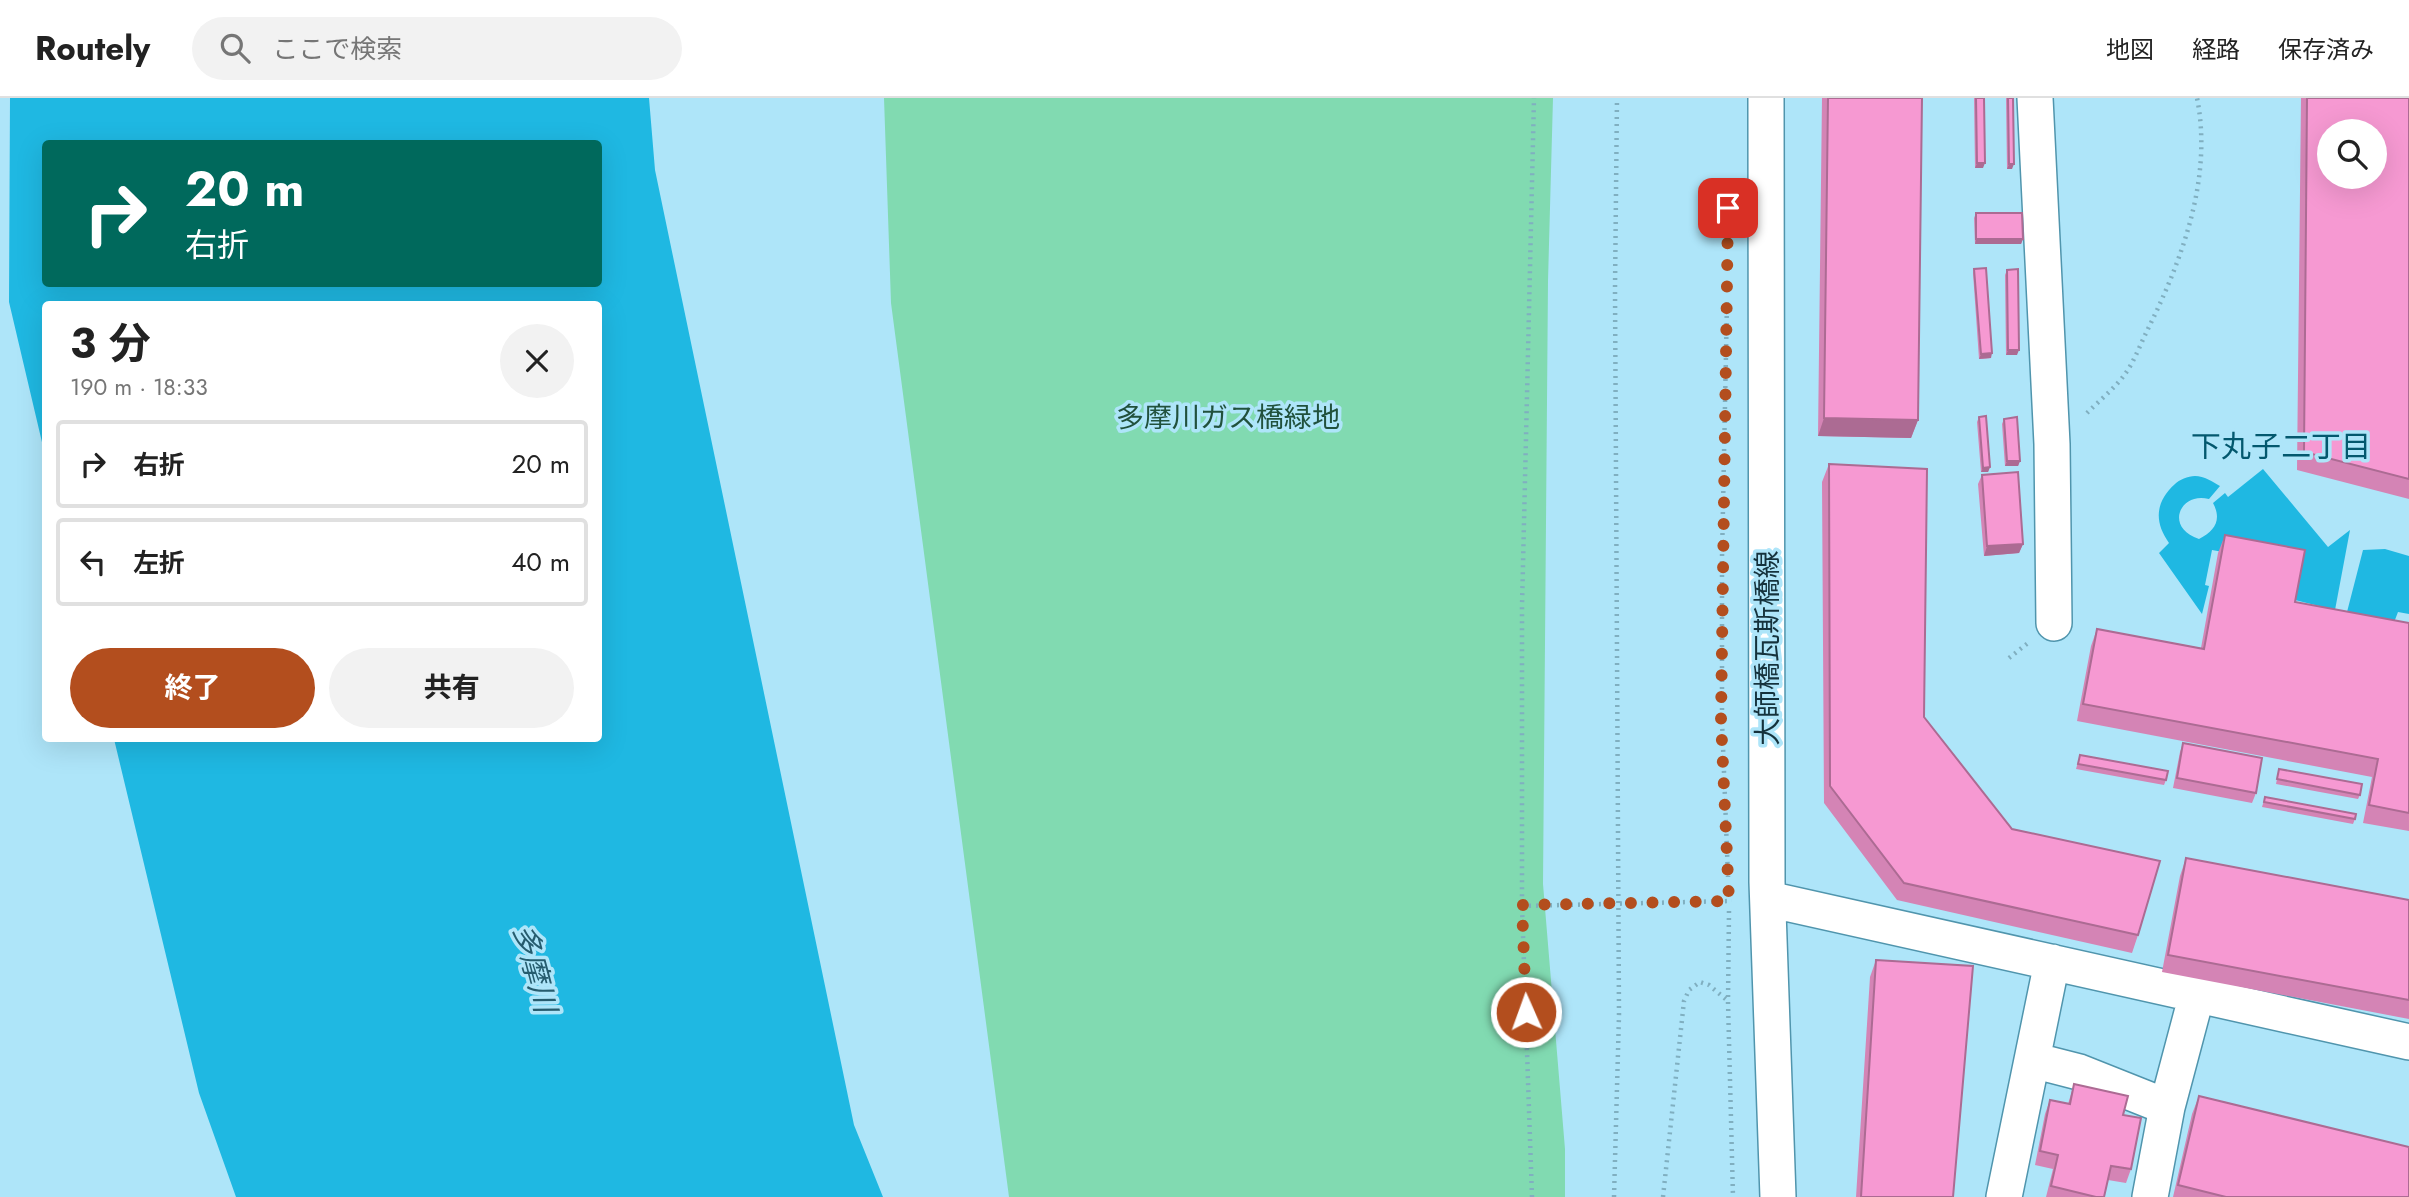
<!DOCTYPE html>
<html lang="ja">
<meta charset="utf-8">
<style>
body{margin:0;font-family:Jost,"Noto Sans JP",sans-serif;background:#f2f2f2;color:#222;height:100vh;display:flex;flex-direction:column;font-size:26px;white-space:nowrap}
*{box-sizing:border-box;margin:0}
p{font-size:23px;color:#767676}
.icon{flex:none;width:38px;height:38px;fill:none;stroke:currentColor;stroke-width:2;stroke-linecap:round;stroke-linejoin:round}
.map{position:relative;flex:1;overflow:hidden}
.sheet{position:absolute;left:42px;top:203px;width:560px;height:441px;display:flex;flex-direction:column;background:#fff;border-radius:7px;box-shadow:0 7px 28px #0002}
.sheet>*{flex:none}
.guide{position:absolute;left:42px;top:42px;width:560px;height:147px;border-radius:7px;box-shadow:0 7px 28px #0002;background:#00695c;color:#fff;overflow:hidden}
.buttons{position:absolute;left:2317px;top:21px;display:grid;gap:14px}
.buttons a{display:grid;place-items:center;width:70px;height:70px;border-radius:50%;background:#fff;box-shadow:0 7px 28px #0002;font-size:35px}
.pin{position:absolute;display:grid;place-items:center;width:60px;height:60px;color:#fff;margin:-30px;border-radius:14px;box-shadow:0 4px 10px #0006}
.me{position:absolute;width:77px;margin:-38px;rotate:358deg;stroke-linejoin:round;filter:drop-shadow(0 0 5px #0008)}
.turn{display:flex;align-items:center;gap:24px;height:147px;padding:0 28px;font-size:32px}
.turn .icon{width:91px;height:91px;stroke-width:2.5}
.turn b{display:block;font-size:49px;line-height:60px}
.round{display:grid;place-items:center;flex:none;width:74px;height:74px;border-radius:37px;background:#f2f2f2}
.headline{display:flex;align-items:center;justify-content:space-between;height:119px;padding:0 28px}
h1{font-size:42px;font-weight:700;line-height:52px}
.primary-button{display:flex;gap:14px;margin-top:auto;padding:14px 28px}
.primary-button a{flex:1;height:80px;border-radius:42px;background:#b34e1e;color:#fff;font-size:28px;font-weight:700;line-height:80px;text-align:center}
.primary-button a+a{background:#f2f2f2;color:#222}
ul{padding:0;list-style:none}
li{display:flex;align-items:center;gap:21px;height:88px;margin:0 14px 10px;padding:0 14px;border:4px solid #e0e0e0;border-radius:7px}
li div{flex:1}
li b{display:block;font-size:26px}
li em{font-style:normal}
header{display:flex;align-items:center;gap:42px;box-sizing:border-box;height:98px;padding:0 35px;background:#fff;border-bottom:2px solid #e0e0e0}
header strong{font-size:33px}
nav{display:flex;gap:38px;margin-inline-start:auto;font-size:24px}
.search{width:490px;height:63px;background:#f2f2f2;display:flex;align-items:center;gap:18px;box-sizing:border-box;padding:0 24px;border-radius:38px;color:#767676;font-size:26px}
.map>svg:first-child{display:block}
.green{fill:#81dab1}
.water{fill:#1fb8e2;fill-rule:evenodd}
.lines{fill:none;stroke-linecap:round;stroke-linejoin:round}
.minor-casing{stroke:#5095ad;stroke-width:38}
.path{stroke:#80afc0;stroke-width:4.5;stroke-dasharray:2 5;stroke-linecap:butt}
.minor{stroke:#fff;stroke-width:35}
.wall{fill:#d484b5}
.shaded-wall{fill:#ac6b93}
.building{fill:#f699d2;stroke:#ac6b93;stroke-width:2;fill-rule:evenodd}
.route{stroke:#b34e1e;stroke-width:12;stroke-dasharray:0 21.6}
.labels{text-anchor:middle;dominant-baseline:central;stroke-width:7;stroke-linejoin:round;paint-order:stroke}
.park-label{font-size:28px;fill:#21513c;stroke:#aee5f9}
.street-label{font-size:28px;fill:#15323c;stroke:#aee5f9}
.neighbourhood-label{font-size:30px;fill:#03586e;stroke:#aee5f9}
.water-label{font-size:30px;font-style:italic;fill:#265c6e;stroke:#aee5f9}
</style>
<header>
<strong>Routely</strong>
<div class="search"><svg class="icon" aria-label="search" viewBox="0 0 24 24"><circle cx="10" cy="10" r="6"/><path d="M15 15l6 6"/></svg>ここで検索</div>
<nav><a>地図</a><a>経路</a><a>保存済み</a></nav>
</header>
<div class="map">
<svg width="2409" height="1099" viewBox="0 0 2409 1099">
<rect width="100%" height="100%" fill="#aee5f9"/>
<path class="green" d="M884 0H1553L1548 183 1543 786 1565 1051V1099H1009L891 205Z"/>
<path class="water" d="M10 0H649L655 72 854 1027 883 1099H236L199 995 114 641 598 640V206H46L45 357 9 204ZM46 46H598V186H46Z
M2263 371 2328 449 2350 432 2335 512 2295 502 2300 468 2212 452 2205 487 2209 488 2202 516 2159 455 2169 445C2154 424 2155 404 2175 386 2179 382 2188 378 2195 378 2204 378 2213 384 2220 388L2209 401C2180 393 2164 430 2199 441 2215 433 2222 422 2213 405L2225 395 2228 399Z
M2385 451 2409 458V516L2398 514 2393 527 2347 514 2363 452Z"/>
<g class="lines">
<defs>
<path id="minor" d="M1766 0 1767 784 1778 1099
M2035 0 2052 346 2054 525
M1768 801 2409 944
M2032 962 2079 974 2167 1009
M2004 1099 2052 864
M2150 1099 2167 1009 2197 896"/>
</defs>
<use href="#minor" class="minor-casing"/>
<path class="path" d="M1727 204 1722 460V622L1728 779
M2087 315C2099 303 2115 290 2125 276 2134 264 2140 247 2147 233 2182 162 2213 80 2197 0
M2009 560 2028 545
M1522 808 1732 803
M1729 813 1728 904 1733 1099
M1532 1099 1522 808V509L1534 0
M1614 1099 1619 917 1615 191 1617 0
M1663 1099 1684 903 1689 892 1700 884 1709 887 1728 903"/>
<use href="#minor" class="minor"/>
</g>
<path class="wall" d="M1822 0H1922L1918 322 1911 340 1818 338Z
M1974 0H1984L1983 70H1975Z
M2006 0H2013L2012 71H2007Z
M2301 0H2409V401L2297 372Z
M1976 115 2023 141 2021 146H1975L1974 120Z
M1974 171 1991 260 1979 261 1973 175Z
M2007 172 2017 257H2006L2005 177Z
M1979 319 1990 369 1988 374H1981L1977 324Z
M2004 321 2020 363 2018 368H2005L2002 326Z
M1829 366 1924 619 2012 731 2138 837 2132 855 1897 802 1824 705 1822 384Z
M1982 377 2023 446 2019 455 1984 458 1978 386Z
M2225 437 2295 504 2409 525V733L2363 725 2372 679 2077 623 2091 548 2097 531 2201 550 2218 455Z
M2183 645 2256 695 2252 705 2173 690 2180 654Z
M2080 657 2166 682 2164 687 2076 671Z
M2279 671 2360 697 2358 701 2276 686Z
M2265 699 2355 721 2353 726 2262 709Z
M2186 760 2409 802V921L2162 874 2180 778Z
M1876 862 1953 1099H1856L1870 879Z
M2074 986 2123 1017 2131 1071 2126 1085 2108 1082 2104 1099H2046L2053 1071 2035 1067 2045 1016 2050 1002 2068 1006Z
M2199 998 2409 1099H2173L2192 1016Z"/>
<path class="shaded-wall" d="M1977 65H1985L1983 70H1975Z
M2009 66H2014L2012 71H2007Z
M1976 141H2023L2021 146H1975Z
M2008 252H2019L2017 257H2006Z
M1992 255 1991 260 1979 261 1981 256Z
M1824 320 1918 322 1911 340 1818 338Z
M2007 363H2020L2018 368H2005Z
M1990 369 1988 374H1981L1983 370Z
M2023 446 2019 455 1984 458 1987 448Z"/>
<path class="building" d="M1828 0H1922L1918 322 1824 320Z
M1976 0H1984L1985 65H1977Z
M2008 0H2013L2014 66H2009Z
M2307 0H2409V381L2304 354ZM2329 33H2375V79H2329Z
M1976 115H2022L2023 141H1976Z
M1986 170 1992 255 1981 256 1974 171Z
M2018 171 2019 252H2008L2007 172Z
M1986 318 1990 369 1983 370 1979 319Z
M2017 319 2020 363H2007L2004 321Z
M1829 366 1927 371 1924 619 2012 731 2160 763 2138 837 1904 785 1830 688Z
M2018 374 2023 446 1987 448 1982 377Z
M2225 437 2305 452 2295 504 2409 525V715L2369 707 2378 661 2083 606 2097 531 2204 551Z
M2183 645 2262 660 2256 695 2177 680Z
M2080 657 2168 673 2166 682 2078 666Z
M2279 671 2362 686 2360 697 2277 681Z
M2265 699 2356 716 2355 721 2264 704Z
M2186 760 2409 802V902L2168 857Z
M1876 862 1973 868 1953 1099H1861Z
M2074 986 2128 998 2123 1017 2141 1020 2131 1071 2111 1068 2104 1099H2096L2051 1088 2058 1057 2040 1053 2050 1002 2070 1006Z
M2199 998 2409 1049V1099H2226L2178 1087Z"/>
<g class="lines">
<path class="route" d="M1526 914 1522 807 1729 803 1721 622 1728 110"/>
</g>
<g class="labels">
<g class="park-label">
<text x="1228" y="319">多摩川ガス橋緑地</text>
</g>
<g class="street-label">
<text transform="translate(1767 550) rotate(-90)">大師橋瓦斯橋線</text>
</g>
<g class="neighbourhood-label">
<text x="2281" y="348">下丸子二丁目</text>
</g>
<g class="water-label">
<text transform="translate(535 870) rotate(75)">多摩川</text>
</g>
</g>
</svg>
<div class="buttons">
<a><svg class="icon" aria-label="search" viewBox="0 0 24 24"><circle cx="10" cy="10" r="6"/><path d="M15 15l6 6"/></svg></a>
</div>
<div class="pin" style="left:1728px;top:110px;background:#d93025"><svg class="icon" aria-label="arrive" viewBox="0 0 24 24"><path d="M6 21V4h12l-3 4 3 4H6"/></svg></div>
<svg class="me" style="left:1526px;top:914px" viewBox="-20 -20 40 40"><circle r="17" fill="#b34e1e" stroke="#fff" stroke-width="3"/><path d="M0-11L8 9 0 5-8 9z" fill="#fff"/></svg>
<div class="guide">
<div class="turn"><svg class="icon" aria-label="right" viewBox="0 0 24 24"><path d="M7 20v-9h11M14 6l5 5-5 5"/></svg><div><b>20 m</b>右折</div></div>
</div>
<section class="sheet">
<div class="headline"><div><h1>3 分</h1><p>190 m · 18:33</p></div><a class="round"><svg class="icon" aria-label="close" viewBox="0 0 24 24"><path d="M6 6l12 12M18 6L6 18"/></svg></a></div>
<ul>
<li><svg class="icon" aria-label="right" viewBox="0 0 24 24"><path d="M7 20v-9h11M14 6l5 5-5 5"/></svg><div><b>右折</b></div><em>20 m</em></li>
<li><svg class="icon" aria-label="left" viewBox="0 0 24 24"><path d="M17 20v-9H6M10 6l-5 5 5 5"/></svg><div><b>左折</b></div><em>40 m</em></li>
</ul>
<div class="primary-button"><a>終了</a><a>共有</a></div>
</section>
</div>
